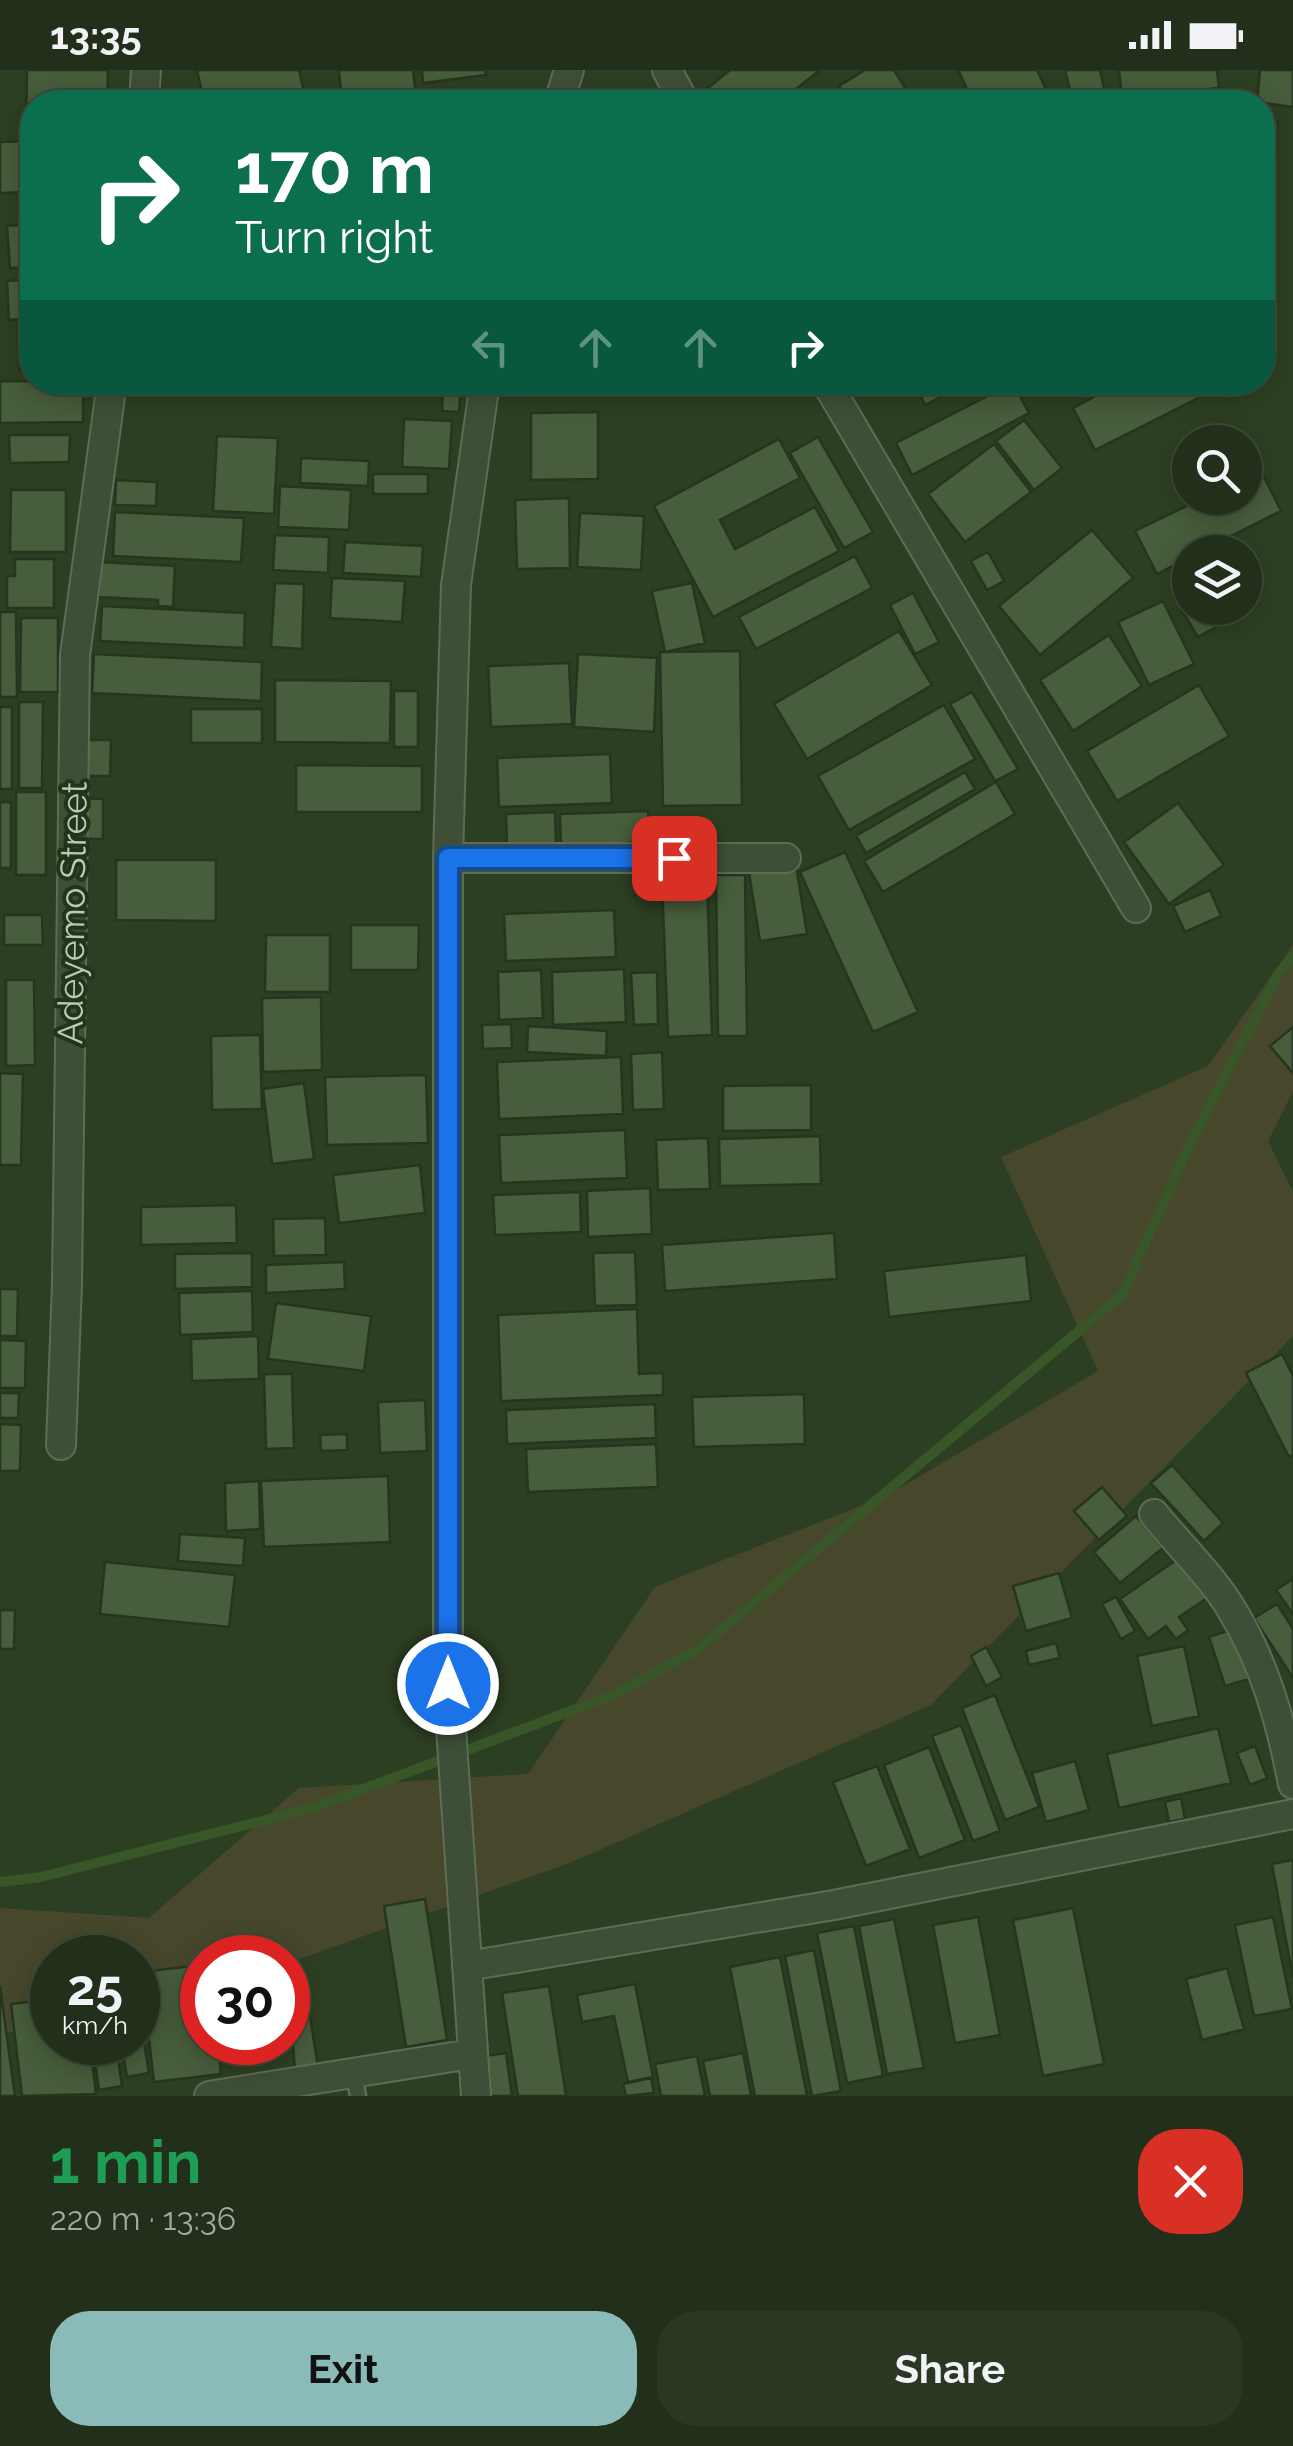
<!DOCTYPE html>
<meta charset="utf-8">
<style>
body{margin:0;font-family:Raleway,sans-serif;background:#2a3723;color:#f1f3f6;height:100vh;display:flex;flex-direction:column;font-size:38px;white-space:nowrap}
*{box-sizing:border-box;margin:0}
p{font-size:32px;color:#a2a9a2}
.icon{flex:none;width:55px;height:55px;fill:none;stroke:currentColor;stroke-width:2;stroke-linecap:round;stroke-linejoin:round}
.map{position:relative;height:2026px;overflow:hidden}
.details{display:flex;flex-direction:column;background:#222f1a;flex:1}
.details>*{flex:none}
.top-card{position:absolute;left:20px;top:20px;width:1255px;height:305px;border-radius:40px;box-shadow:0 5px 25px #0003,0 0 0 2px #3f4a39;background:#0b6e4f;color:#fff;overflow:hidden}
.fabs{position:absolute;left:1172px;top:355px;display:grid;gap:20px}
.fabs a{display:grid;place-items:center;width:90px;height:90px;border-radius:50%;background:#222f1a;box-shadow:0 5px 25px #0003,0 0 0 2px #3f4a39;font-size:50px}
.speed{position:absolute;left:30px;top:1865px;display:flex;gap:20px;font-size:50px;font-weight:700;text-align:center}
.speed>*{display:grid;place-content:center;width:130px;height:130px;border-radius:50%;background:#222f1a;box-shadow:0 5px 25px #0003,0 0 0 2px #3f4a39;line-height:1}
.speed small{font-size:25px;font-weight:400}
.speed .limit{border:15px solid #d22;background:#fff;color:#111}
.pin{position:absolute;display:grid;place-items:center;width:85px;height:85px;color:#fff;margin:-42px;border-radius:20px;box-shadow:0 5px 15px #0006}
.me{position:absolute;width:110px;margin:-55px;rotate:0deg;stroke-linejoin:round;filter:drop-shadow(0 0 8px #0008)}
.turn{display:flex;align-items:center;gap:35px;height:210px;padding:0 50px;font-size:45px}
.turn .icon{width:130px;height:130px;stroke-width:2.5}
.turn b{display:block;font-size:70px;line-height:85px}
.lanes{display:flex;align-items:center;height:95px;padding:0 50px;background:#0003;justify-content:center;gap:50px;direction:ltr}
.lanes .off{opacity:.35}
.round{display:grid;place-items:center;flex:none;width:105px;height:105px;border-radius:40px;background:#2a3723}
.head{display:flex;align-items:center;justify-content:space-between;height:170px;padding:0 50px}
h1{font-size:60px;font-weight:700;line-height:75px;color:#1e9e55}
.action{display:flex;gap:20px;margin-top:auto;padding:20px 50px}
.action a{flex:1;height:115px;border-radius:40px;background:#8bbbb9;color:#111;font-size:40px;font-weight:700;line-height:115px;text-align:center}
.action a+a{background:#2a3723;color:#f1f3f6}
.status{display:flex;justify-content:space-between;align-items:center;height:70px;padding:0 50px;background:#222f1a;direction:ltr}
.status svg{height:28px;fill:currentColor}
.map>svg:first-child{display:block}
.green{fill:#47472c}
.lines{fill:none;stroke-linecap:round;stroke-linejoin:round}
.stream{stroke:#385627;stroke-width:10}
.building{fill:#475d3b;stroke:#26361e;stroke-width:2.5}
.lane-casing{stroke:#5d6d55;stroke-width:19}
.street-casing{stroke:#5d6d55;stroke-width:32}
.lane{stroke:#3f4f37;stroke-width:14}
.street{stroke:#3f4f37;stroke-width:28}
.route-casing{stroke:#114b97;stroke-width:25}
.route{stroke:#1a73e8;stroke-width:18}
.labels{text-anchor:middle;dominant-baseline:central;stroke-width:8;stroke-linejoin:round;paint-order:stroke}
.street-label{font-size:35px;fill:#bacab3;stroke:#24341c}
</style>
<div class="status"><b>13:35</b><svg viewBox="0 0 49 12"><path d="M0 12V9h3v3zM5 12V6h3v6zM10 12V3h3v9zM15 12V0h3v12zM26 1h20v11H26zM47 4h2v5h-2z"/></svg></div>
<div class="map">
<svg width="1293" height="2026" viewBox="0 0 1293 2026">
<rect width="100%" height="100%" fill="#2d3f22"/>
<path class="green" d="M1293 875V1021L1268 1071 1293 1122V1266L931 1635 572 1792 288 1893V1888H202V1923L138 1946V1888H52V1959L0 1963V1838L149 1848 299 1718 528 1704 655 1517 888 1425 1098 1301 1001 1087 1208 996Z"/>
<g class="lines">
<path class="stream" d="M0 1812 41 1807 313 1738 611 1626 697 1580 1122 1225 1189 1076 1278 904 1293 887"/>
</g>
<path class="building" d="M27 0H108L107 32H32V66H26Z
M197 0H299L303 18 235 32H204Z
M339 0H413L416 27 342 32Z
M422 0H485L486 5 423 13Z
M730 0H820L780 32H701L697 27Z
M865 0H894L914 32H850L839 16Z
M958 0H1037L1052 32H973Z
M1065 0H1100L1107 32H1073Z
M1119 0H1217L1219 18 1122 28Z
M1260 0H1293V37L1257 32Z
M1262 52H1278L1275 105H1262Z
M32 71V122L0 123V72Z
M32 154V197L10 198 7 156Z
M32 209V248L9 250 7 211Z
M32 255V300L20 301 18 256Z
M0 311 83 312V352L0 353Z
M522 312H571L572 320 524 327Z
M914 312H970L925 335Z
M1122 312H1220L1222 316 1095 380 1073 338Z
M443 313H461L459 342 442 341Z
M1013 313 1029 343 912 405 896 373Z
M598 342V409L531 410V343Z
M404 349 452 351 449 399 402 397Z
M1024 350 1062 398 1034 420 996 371Z
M9 365H70L69 392 10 393Z
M217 366 278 368 274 444 213 441Z
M818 367 873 462 844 478 790 383Z
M779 369 800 408 720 450 735 479 815 437 839 481 713 547 654 436Z
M994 374 1031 422 965 472 928 424Z
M301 388 369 391 368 416 300 413Z
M1260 399 1281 441 1199 482H1190V487L1157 504 1135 461 1203 428H1245V407Z
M373 404H428V424H373Z
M116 410 157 412 156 436 115 435Z
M280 416 351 420 349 460 278 457Z
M11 420H66V482H10Z
M569 428 570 498 517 499 515 430Z
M115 442 244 448 241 492 113 486Z
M580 443 644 446 641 500 577 497Z
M1092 460 1133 508 1040 585 999 536Z
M275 465 329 467 328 503 273 500Z
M345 472 423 476 421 507 343 503Z
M988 482 1004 511 987 520 971 491Z
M855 486 872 518 756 579 739 547Z
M15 489H54V538H7V506H15Z
M99 492 175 496 173 537 158 536V530L98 527Z
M332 508 405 511 402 552 330 548Z
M275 513 304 514 302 579 271 577Z
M692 513 705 573 665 582 652 521Z
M1245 513 1257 534 1198 567 1175 529 1190 521V538H1245Z
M913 523 939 572 915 584 890 535Z
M1163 531 1194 594 1149 615 1118 552Z
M102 536 245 543 244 578 100 571Z
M0 542H16L17 627H0Z
M21 548H58V622H20Z
M899 561 932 615 807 689 774 634Z
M1109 565 1142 616 1073 661 1040 610Z
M740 581 742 735 663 736 660 582Z
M94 584 262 592 261 631 92 623Z
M578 584 657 588 654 662 574 657Z
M569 593 572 654 491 657 488 596Z
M275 610 391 611 390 673 275 672Z
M1199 615 1229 666 1117 731 1087 681Z
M394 621H418V677H394Z
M972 622 1018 699 995 711 950 634Z
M19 632H43L42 718H19Z
M944 635 975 689 849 760 818 706Z
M0 637H12V719H0Z
M191 639H262V673H191Z
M82 670H111L110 706H82Z
M610 684 612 733 499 737 497 688Z
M296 695 422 696V742H296Z
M965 702 975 719 866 783 856 766Z
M996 712 1015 744 883 822 864 791Z
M16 722H46V805H16Z
M80 728 103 729V769H80Z
M0 732H11V798H0Z
M1178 733 1224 795 1169 834 1124 772Z
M648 741 649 772 561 776 560 744Z
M555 742 556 775 507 777 506 744Z
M845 782 918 942 873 962 800 802Z
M116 790H216V851L116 850Z
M796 795 807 864 760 871 749 803Z
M716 805H745L747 966H718Z
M707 809 712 965 668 967 662 811Z
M1210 820 1221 846 1185 862 1173 836Z
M614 840 616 887 506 891 504 844Z
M4 845H42L43 875H4Z
M351 855H419L418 900H351Z
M266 865H330V922H265Z
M624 899 626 952 553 955 552 902Z
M541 900 543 948 499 950 498 902Z
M657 902 658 954 634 955 631 903Z
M6 910H34L35 995 6 996Z
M321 927 322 1000 263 1002 262 928Z
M511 954 512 978 483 979 482 955Z
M528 956 607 961 606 986 527 982Z
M1293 957V1003L1270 976Z
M260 965 262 1039 212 1040 211 966Z
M662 982 664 1039 633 1040 631 984Z
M621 987 623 1044 499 1049 497 992Z
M0 1003 23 1004 21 1095H0Z
M426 1005 428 1073 327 1075 325 1007Z
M304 1013 314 1089 272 1094 263 1019Z
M811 1015V1060L723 1061V1016Z
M625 1060 627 1108 501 1113 499 1065Z
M820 1066 821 1114 720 1116 719 1069Z
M708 1068 710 1119 658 1120 656 1070Z
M420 1095 425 1143 339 1153 333 1105Z
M650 1118 652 1164 588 1167 587 1121Z
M580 1122 581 1162 495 1165 493 1125Z
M236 1135 237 1173 141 1175V1137Z
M325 1148 326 1185 274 1186 273 1149Z
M834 1163 837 1209 665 1221 662 1175Z
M635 1182 637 1235 595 1236 593 1183Z
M252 1183V1217L175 1219V1184Z
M1026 1185 1031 1231 889 1247 884 1201Z
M344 1192 345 1219 266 1223V1195Z
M0 1219H18L17 1266H0Z
M252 1221 253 1262 180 1265 179 1223Z
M276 1233 371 1246 364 1301 268 1289Z
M637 1239 639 1304 663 1303V1325L501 1331 498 1245Z
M258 1266 259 1309 192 1311 191 1269Z
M0 1270 26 1271 25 1318H0Z
M1282 1284 1293 1306V1385L1289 1387 1246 1303Z
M264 1304H292L294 1378 266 1379Z
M0 1323H19L18 1348H0Z
M804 1324 805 1374 694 1377 692 1327Z
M425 1330 427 1381 380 1383 378 1332Z
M655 1334 656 1368 507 1374 506 1340Z
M0 1354 21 1355 20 1401H0Z
M347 1364V1380L321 1381 320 1365Z
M656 1374 658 1417 528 1422 526 1379Z
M1172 1395 1223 1453 1204 1471 1151 1413Z
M388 1406 390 1472 264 1477 261 1411Z
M259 1411 260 1459 226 1461 225 1413Z
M1102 1417 1127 1446 1099 1470 1074 1441Z
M1136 1446 1163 1478 1120 1513 1094 1482Z
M180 1464 245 1468 243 1496 178 1491Z
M1182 1486 1210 1526 1179 1547 1188 1560 1176 1569 1166 1556 1148 1569 1120 1529Z
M105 1492 235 1505 229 1557 100 1544Z
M1059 1503 1072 1548 1026 1561 1013 1516Z
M1293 1509V1544L1276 1520Z
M1116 1527 1135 1561 1121 1569 1102 1534Z
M1277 1534 1293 1559V1608L1254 1548Z
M0 1540H15L14 1579H0Z
M1233 1559 1249 1609 1225 1616 1209 1567Z
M1056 1573 1060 1588 1029 1595 1026 1581Z
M1184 1576 1199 1646 1152 1656 1137 1586Z
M986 1577 1002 1607 986 1616 971 1586Z
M995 1625 1039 1737 1005 1750 962 1638Z
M961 1655 1000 1761 973 1771 932 1666Z
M1218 1658 1231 1713 1119 1738 1107 1684Z
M1255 1676 1267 1708 1250 1715 1237 1683Z
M929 1677 965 1770 919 1788 884 1695Z
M1075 1691 1089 1740 1046 1752 1032 1703Z
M877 1696 910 1779 866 1796 833 1712Z
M1181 1728 1185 1749 1169 1752 1165 1732Z
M1293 1790V1908L1272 1794Z
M425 1829 447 1970 406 1977 384 1836Z
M1073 1838 1104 1994 1043 2006 1013 1850Z
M978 1847 1000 1965 955 1973 933 1855Z
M1273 1847 1292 1939 1254 1946 1235 1855Z
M894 1849 924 1998 887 2004 859 1856Z
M854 1856 883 2006 847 2013 817 1863Z
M814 1880 841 2021 812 2026 785 1886Z
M780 1887 807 2026H755L730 1897Z
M202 1895V1972H218L221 2004 154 2012 141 1902Z
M1227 1898 1244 1959 1202 1970 1186 1909Z
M304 1908 318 1997 295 2000 288 1911Z
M635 1914 653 2007 628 2012 614 1946 582 1952 577 1925Z
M0 1916 15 2026H0Z
M549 1916 566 2026H518L502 1923Z
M52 1929V1972H90L96 2024 22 2026 11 1934Z
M138 1935 149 2003 127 2007 121 1972H138Z
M116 1974 122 2016 99 2020 93 1977Z
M506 1983 512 2026H485L479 1987Z
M743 1983 751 2026H710L703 1991Z
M697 1986 705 2026H661L655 1994Z
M651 2008 654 2023 626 2026 623 2014Z"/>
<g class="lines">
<defs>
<path id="lane" d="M354 2005 358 2026"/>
<path id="street" d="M667 0 684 32
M144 32 146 0
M559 32 569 0
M826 312 1136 838
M448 788H786
M61 1375 67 1214 75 585 112 312
M1154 1444C1179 1475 1211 1505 1232 1540 1265 1594 1281 1652 1293 1714
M467 1896 834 1835 1293 1744
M209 2026 471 1984
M476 2026 448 1614V788L456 515 485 312"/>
</defs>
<use href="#lane" class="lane-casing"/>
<use href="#street" class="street-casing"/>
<use href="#lane" class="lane"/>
<use href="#street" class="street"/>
</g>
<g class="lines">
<defs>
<path id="route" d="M448 1614V788H674"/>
</defs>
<use href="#route" class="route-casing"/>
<use href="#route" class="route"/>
</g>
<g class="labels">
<g class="street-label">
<text transform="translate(72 843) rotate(-89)">Adeyemo Street</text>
</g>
</g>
</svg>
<div class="fabs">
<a><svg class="icon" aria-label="search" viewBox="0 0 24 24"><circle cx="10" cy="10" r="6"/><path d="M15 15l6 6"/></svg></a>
<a><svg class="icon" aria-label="layers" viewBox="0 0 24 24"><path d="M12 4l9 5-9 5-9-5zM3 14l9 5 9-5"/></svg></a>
</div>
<div class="speed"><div>25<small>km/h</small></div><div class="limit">30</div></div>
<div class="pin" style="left:674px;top:788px;background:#d93025"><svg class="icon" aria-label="arrive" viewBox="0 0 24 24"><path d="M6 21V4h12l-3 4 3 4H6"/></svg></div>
<svg class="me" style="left:448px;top:1614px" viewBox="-20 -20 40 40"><circle r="17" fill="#1a73e8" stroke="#fff" stroke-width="3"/><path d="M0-11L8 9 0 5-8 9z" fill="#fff"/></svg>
<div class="top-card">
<div class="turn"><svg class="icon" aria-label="right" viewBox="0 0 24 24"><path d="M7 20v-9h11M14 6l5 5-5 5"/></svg><div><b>170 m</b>Turn right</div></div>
<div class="lanes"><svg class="icon off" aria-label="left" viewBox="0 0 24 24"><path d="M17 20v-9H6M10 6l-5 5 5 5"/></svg><svg class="icon off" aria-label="ahead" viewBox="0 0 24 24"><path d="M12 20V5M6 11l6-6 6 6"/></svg><svg class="icon off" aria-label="ahead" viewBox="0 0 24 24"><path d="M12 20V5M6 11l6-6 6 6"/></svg><svg class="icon" aria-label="right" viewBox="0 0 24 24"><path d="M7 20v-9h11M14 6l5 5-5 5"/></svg></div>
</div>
</div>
<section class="details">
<div class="head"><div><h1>1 min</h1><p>220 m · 13:36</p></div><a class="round" style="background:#d93025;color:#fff"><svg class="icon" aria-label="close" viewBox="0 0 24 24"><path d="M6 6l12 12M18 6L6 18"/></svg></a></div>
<div class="action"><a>Exit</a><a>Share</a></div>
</section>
